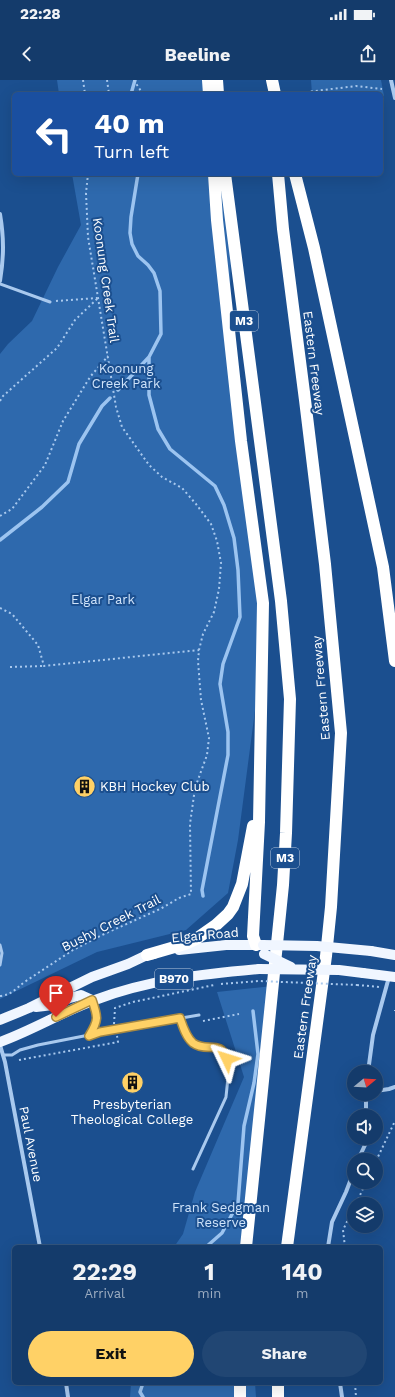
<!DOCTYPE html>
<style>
body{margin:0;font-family:"Work Sans",sans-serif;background:#214673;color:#f1f3f6;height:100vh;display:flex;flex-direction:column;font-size:15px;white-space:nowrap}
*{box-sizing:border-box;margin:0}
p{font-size:13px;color:#9dadc1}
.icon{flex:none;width:22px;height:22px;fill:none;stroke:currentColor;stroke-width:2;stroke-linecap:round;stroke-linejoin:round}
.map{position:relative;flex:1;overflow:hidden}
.drawer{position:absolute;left:12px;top:1165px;width:371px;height:140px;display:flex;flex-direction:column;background:#143b6b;border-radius:6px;box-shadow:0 4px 16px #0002,0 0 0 1px #33557e}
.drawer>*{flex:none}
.banner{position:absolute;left:12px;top:12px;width:371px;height:84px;border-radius:6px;box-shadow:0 4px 16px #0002,0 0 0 1px #33557e;background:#1a4fa0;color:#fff;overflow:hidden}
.needle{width:26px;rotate:72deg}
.controls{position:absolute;left:347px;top:985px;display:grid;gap:8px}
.controls a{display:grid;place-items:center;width:36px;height:36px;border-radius:50%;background:#143b6b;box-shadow:0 4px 16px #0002,0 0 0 1px #33557e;font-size:20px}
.pin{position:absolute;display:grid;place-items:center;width:34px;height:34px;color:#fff;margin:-41px -17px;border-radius:50% 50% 50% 0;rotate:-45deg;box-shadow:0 0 4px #0007}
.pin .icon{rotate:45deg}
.me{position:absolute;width:44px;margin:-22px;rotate:311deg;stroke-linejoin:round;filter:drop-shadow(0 0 3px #0008)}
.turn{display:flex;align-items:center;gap:14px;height:84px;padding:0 16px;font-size:18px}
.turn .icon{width:52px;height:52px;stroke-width:2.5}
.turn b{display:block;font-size:28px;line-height:34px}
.eta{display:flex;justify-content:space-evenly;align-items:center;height:68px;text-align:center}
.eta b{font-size:24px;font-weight:700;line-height:28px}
.primary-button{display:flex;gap:8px;margin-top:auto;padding:8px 16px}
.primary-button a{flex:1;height:46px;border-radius:24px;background:#ffd166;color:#111;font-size:16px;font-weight:700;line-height:46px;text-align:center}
.primary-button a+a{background:#214673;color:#f1f3f6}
.status{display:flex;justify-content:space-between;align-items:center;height:28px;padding:0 20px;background:#143b6b;direction:ltr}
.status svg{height:11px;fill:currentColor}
header{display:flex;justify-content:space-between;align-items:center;height:52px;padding:0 16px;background:#143b6b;font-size:18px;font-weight:700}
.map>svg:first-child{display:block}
.green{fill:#2e69ad}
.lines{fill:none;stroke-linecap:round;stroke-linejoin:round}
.stream{stroke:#9cc4f0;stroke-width:3.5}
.path{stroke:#a9c9ee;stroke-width:2;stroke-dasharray:2 3;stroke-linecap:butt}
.service{stroke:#a9c9ee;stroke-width:3}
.minor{stroke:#a9c9ee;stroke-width:4}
.primary{stroke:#f0f6ff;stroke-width:10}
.motorway{stroke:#fff;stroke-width:12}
.path-bridge{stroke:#a9c9ee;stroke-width:2;stroke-dasharray:2 3;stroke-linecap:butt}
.primary-bridge{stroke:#f0f6ff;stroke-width:10}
.route-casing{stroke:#a68842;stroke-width:10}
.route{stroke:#ffd166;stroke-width:7}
.labels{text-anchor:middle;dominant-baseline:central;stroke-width:4;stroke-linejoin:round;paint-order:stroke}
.shield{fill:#1b4f8f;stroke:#bbcadd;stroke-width:1}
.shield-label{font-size:12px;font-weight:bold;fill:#fff}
.street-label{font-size:13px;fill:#fff;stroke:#1b4f8f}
.park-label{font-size:13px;fill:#cfe3fa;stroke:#1b4f8f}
.poi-label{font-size:13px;fill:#fff;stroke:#1b4f8f;text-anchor:start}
</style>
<div class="status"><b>22:28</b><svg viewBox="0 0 49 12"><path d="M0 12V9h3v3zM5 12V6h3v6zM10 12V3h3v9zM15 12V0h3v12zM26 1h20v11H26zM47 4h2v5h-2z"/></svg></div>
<header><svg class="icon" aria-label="back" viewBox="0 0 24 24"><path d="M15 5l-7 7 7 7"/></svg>Beeline<svg class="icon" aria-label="share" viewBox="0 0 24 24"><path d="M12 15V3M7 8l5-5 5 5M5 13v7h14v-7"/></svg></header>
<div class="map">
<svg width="395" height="1317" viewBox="0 0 395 1317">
<rect width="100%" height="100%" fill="#1b4f8f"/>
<path class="green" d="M57 0H219L221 14H59Z
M311 0H381L384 16 381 17V14H312Z
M72 94H230L232 111 230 219 258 457 257 615 238 760 228 813 186 850 97 872 0 919V274L8 264 32 241 58 187 81 145Z
M273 906 251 1167H174L183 1154 195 1112 244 997 217 912Z
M131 1303H255L256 1317H130Z"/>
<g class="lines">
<path class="stream" d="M131 14 135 0
M138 94 131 137 130 153 132 164 138 176 148 185 154 193 160 211 161 254 149 277V315L158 349 170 369 215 406 224 425 234 458 238 490 240 537 223 584 220 604 228 652V675L202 810 203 816
M118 310 149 277
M0 460 42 427 68 402 79 364 102 326 110 318
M206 1167 222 1153 238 1123 244 1046 254 1003 258 974 253 931
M143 1317 140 1312 143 1303"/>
<path class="path" d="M83 0 85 14
M107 0 109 14
M134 0 135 2 143 14
M291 14 356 6 382 9
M56 221 97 218
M0 321 3 316 57 268 75 240 98 218
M0 436 12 429 45 385 63 341 90 297 108 276
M0 528 12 534 38 565 44 586 199 570
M10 587 44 586
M357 905 380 907
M0 916C12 915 16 908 26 901L73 870 102 855 160 829 179 818 191 814 190 744 195 708 207 675 209 658 201 620 198 581 199 570 203 554 214 532 219 509 221 483 217 461 211 444 196 424 182 408 162 397 149 385 122 347 116 327 88 157 86 113 88 94
M395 930V931
M203 941 239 934
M114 944 115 928 133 922 214 905
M19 980 118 962 117 956
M376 1081 395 1041
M356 1124 366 1102
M345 1167 343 1150 354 1127
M355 1303 356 1317"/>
<path class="service" d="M0 204 50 222
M0 865 2 873 0 885
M180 938C183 946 186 957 193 963 200 968 210 966 218 967 233 971 227 1005 226 1017L193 1089
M89 955 100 952 199 935
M3 975H12L20 970 38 965 89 955C98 942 98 937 93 922"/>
<path class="minor" d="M391 0 395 18
M0 134C4 158 4 176 0 201
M0 965 5 982 40 1167
M368 992 373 955 389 897
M376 1011 389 1009 395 1007
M366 1014V1036
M358 1080 365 1065V1058
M328 1167 332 1142 346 1112 354 1091
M66 1303 68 1317
M340 1303 342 1317"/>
<path class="primary" d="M179 870 226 865H263
M371 871 395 875
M363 893 395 897
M36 927 53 925 70 918 81 915 92 920
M0 940 29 928 92 897 128 884 147 875 154 874
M0 962C33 950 62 932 95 920 147 900 203 894 259 889"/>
<path class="motorway" d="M208 0 209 14
M217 0 218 14
M272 0 275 14
M214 94 217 140 241 361 263 523 259 742 253 856 256 865
M225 94 281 521 290 619 286 753 283 805 246 1167
M278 94 283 149 305 320 325 484 341 653 331 827 326 876 287 1167
M295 94 314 168 383 487 395 581
M147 875 185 864 196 859 216 845 228 834 233 827 242 804 253 746
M240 1303V1317
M278 1317V1303"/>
<path class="path-bridge" d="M221 904 259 901 357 905"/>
<path class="primary-bridge" d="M263 865 317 866 371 871
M264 874 291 887
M259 889 339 890 363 893"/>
</g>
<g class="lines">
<defs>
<path id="route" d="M56 937 92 920C98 937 99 940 89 956L100 952 180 938C183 947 186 957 193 963 206 973 221 959 227 979"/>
</defs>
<use href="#route" class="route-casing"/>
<use href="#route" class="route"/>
</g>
<defs>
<symbol id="building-disc" viewBox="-11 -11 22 22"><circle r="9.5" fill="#ffd166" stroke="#1b4f8f"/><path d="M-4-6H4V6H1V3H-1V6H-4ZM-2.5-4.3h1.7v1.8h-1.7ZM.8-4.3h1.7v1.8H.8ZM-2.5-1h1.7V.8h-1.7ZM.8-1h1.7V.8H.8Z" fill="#111"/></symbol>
</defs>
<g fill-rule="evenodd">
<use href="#building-disc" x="72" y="694" width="25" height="25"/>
<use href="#building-disc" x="120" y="990" width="25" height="25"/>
</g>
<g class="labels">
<g class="shield">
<rect x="230" y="231" width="28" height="20" rx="3"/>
<rect x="271" y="768" width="28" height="20" rx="3"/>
<rect x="155" y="889" width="38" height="20" rx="3"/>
</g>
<g class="shield-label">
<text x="244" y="241">M3</text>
<text x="285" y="778">M3</text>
<text x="174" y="899">B970</text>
</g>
<g class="street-label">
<text transform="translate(106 200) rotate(82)">Koonung Creek Trail</text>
<text transform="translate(314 283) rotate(83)">Eastern Freeway</text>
<text transform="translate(321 608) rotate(-95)">Eastern Freeway</text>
<text transform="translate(111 843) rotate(-27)">Bushy Creek Trail</text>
<text transform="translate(205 855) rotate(-5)">Elgar Road</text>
<text transform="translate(305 927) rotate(-82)">Eastern Freeway</text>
<text transform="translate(31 1064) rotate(79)">Paul Avenue</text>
</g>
<g class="park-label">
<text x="126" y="288">Koonung<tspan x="126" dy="15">Creek Park</tspan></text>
<text x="103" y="519">Elgar Park</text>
<text x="221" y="1127">Frank Sedgman<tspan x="221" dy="15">Reserve</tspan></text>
</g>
<g class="poi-label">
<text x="100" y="706">KBH Hockey Club</text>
<text x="132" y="1024" text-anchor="middle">Presbyterian<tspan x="132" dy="15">Theological College</tspan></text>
</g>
</g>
</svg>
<div class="controls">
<a><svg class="needle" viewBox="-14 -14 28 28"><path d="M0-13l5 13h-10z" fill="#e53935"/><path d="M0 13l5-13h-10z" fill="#9dadc1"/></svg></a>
<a><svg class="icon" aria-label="sound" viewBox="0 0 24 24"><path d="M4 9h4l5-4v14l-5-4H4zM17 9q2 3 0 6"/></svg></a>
<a><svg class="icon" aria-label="search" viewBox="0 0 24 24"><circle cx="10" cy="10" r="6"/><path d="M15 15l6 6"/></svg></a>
<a><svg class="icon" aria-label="layers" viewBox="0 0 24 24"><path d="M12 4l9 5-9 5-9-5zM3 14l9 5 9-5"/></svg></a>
</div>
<div class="pin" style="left:56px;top:937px;background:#d93025"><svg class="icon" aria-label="arrive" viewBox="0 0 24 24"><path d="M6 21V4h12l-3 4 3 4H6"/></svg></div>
<svg class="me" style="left:227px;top:979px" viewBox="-20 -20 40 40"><path d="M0-17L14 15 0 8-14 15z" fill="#ffd166" stroke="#fff" stroke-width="4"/></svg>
<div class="banner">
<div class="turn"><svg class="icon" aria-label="left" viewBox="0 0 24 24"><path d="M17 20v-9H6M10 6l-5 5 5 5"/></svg><div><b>40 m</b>Turn left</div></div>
</div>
<section class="drawer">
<div class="eta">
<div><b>22:29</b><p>Arrival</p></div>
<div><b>1</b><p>min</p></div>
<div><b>140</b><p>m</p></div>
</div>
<div class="primary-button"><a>Exit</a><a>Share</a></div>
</section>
</div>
